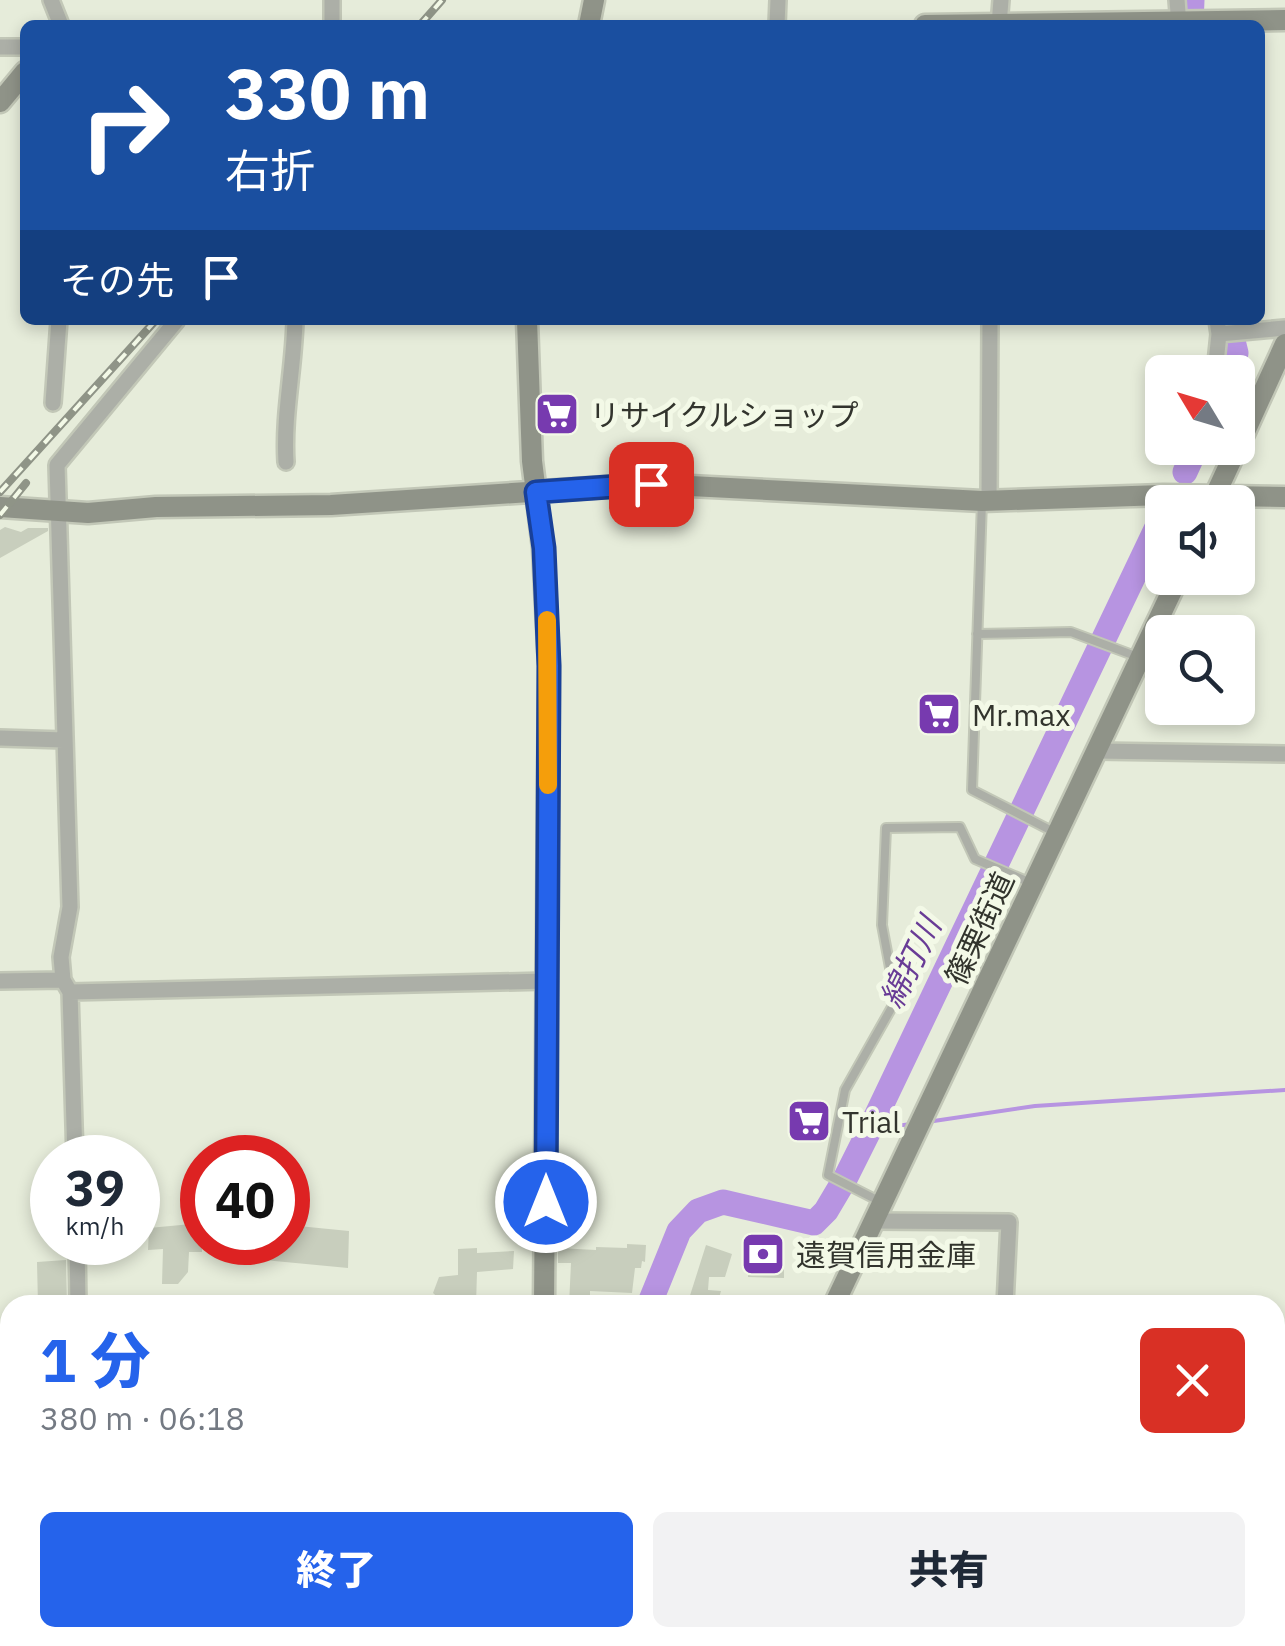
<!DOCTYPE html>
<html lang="ja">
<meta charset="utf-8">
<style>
body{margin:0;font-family:"IBM Plex Sans","Noto Sans JP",sans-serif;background:#f2f2f3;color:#1f2937;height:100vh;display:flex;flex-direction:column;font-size:38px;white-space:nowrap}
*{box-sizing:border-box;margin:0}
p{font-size:32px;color:#747a83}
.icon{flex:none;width:55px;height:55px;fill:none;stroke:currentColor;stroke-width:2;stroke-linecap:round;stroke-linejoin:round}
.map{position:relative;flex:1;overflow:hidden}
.panel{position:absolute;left:0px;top:1295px;width:1285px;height:352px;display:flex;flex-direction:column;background:#fff;border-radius:30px 30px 0 0;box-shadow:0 5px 15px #0003}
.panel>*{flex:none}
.hud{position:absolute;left:20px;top:20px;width:1245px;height:305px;border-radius:15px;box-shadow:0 5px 15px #0003;background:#1a4fa0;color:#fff;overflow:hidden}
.needle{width:65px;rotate:308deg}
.fabs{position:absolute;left:1145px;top:355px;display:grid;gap:20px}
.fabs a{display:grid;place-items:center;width:110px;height:110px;border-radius:15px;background:#fff;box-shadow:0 5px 15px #0003;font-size:50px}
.speed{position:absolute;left:30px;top:1135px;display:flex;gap:20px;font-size:50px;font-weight:700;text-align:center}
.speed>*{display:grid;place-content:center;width:130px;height:130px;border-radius:50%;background:#fff;box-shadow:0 5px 15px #0003;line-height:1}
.speed small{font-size:25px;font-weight:400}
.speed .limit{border:15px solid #d22;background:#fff;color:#111}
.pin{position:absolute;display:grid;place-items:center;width:85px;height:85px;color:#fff;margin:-42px;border-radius:20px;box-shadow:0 5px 15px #0006}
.me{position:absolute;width:110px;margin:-55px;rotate:0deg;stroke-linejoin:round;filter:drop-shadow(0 0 8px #0008)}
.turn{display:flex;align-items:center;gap:35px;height:210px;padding:0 40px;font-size:45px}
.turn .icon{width:130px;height:130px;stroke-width:2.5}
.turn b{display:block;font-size:70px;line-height:85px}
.then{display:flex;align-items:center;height:95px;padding:0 40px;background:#0003;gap:20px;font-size:38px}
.round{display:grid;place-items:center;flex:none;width:105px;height:105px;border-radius:15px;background:#f2f2f3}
.head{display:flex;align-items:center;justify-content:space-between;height:170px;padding:0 40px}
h1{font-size:60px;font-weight:800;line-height:75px;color:#2563eb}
.action{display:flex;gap:20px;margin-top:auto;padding:20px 40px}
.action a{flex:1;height:115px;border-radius:15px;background:#2563eb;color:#fff;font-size:40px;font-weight:800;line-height:115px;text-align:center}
.action a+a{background:#f2f2f3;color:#1f2937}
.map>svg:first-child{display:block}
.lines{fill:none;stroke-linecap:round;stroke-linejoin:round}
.stream{stroke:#b794e1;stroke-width:4}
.river{stroke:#b794e1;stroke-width:25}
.building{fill:#c8cebd}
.lane-casing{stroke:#c2c7b7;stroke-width:12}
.street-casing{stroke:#c2c7b7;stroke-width:20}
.secondary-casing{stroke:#c2c7b7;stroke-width:25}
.primary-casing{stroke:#c2c7b7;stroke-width:28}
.lane{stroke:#acafa7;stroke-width:8}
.street{stroke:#acafa7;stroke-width:15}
.secondary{stroke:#8f9388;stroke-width:20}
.primary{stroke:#7a7e71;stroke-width:22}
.rail-casing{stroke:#8f9487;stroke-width:8}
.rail{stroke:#f3f9e7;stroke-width:4;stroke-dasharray:11;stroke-linecap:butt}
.route-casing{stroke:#184099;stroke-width:25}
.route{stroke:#2563eb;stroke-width:18}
.slow{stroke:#f59e0b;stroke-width:18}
.labels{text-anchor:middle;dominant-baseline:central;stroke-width:10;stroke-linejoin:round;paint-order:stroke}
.poi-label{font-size:30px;fill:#32342d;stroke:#f3f9e7;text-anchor:start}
.street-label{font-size:30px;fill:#32342d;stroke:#f3f9e7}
.water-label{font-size:32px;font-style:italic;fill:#693c96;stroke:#f3f9e7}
</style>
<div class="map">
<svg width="1285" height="1646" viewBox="0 0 1285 1646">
<rect width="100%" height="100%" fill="#e6ecda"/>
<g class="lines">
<path class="stream" d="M927 1122 1035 1106 1285 1090
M870 1129 912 1124"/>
<path class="river" d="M1191 25 1192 0
M1228 320 1236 353 1231 372
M1185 472 1196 448
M649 1305 679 1231 698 1211 723 1202 814 1223 826 1211 845 1179 870 1129 1160 521
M379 1646 392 1638"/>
</g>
<path class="building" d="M5 527 21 532 28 528H48V531L0 558V530Z
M202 1223V1252H189L188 1272 178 1284H162L163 1249 148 1250 149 1228Z
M288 1225 349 1231 348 1268 264 1260 265 1242H288Z
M753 1233 784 1243V1278L748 1277Z
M627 1244 646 1245 645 1262 642 1261 641 1268H635L632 1293 590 1291V1305H569L571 1263H558V1248L596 1250V1247L627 1248Z
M706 1245 732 1254 725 1277H709L708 1290 721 1291 717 1305H687Z
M477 1248V1253L514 1251 513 1269 477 1272 476 1305H446L433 1293 439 1277 458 1275V1249Z
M66 1260 67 1305H38L37 1262Z"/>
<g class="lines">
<defs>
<path id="lane" d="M982 501 972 790 1054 832
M977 634 1071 632 1138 657
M879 1201 828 1175 845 1090 896 1000 882 925 886 828 960 827 975 859 1031 883
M1177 1638 1179 1646"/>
<path id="street" d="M51 0 61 25
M1177 0 1179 25
M332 25V0
M777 25 778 0
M999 25 1001 0
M0 47H25
M1217 320 1219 334 1285 328
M1215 372 1219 334
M1238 400 1255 408
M53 403 59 320
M286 462C283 415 294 368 295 320
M989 501 990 320
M0 738 64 740
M1097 751 1285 754
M0 981 63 980
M70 992 547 981
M75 1158 70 992 63 980 61 957 70 907 57 465 177 320
M874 1221 1009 1222 1005 1305
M77 1242 78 1305
M69 1646 70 1638
M235 1646V1638
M348 1646 361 1638
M535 1646 536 1638"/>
<path id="secondary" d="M589 25 594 0
M925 25 1285 20
M0 102 25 72
M527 320 532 461 543 548 549 666 544 1305
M1238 447 1285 344
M1212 502 1237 448
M0 507 88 513 156 507 331 505 651 484 982 501 1163 495 1285 497
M834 1305 1178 578
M0 1458H10
M671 1646 675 1638"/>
<path id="primary" d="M1275 1498 1285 1493
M962 1646 979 1638"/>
</defs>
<use href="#lane" class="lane-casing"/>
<use href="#street" class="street-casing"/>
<use href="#secondary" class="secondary-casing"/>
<use href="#primary" class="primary-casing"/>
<use href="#lane" class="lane"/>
<use href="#street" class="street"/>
<use href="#secondary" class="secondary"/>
<use href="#primary" class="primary"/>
<defs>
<path id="rail" d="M420 25 442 0
M0 492 156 320
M0 515 26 483"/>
</defs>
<use href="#rail" class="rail-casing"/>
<use href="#rail" class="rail"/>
</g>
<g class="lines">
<defs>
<path id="route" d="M546 1202 549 666 544 548 536 492 651 484"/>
</defs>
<use href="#route" class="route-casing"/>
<use href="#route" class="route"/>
<path class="slow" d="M547 620 548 785"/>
</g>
<defs>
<symbol id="supermarket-square" viewBox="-11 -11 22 22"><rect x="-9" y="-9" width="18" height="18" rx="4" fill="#773aaf" stroke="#f3f9e7"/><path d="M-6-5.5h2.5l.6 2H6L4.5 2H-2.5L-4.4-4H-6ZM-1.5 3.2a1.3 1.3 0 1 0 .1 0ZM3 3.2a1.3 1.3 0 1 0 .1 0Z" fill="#fff"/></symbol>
<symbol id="bank-square" viewBox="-11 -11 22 22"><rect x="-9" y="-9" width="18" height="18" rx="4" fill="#773aaf" stroke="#f3f9e7"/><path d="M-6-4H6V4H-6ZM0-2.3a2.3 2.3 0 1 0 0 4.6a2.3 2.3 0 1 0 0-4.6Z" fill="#fff"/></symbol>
</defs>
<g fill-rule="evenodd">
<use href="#supermarket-square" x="532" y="389" width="50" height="50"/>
<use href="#supermarket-square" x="914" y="689" width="50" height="50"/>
<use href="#supermarket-square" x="784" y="1096" width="50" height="50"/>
<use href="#bank-square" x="738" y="1229" width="50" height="50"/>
</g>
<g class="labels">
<g class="poi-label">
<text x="590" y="414">リサイクルショップ</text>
<text x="972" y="714">Mr.max</text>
<text x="842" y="1121">Trial</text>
<text x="796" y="1254">遠賀信用金庫</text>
</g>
<g class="street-label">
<text transform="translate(979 928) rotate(-65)">篠栗街道</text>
</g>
<g class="water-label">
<text transform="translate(910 962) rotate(-64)">綿打川</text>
</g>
</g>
</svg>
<div class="fabs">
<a><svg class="needle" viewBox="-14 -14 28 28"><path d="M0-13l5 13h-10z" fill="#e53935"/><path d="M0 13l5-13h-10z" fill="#747a83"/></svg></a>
<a><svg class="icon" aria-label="sound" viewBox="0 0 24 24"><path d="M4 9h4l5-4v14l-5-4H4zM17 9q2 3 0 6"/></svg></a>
<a><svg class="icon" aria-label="search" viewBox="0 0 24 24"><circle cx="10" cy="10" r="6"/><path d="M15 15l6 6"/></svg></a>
</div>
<div class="speed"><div>39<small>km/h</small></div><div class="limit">40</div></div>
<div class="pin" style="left:651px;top:484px;background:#d93025"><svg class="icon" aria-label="arrive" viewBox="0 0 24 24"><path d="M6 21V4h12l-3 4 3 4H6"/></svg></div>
<svg class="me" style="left:546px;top:1202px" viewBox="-20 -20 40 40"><circle r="17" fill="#2563eb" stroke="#fff" stroke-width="3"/><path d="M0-11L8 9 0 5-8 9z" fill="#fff"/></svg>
<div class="hud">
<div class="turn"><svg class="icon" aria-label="right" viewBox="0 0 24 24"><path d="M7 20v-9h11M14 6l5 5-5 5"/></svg><div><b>330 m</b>右折</div></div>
<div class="then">その先<svg class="icon" aria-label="arrive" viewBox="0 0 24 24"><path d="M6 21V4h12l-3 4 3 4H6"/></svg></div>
</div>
<section class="panel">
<div class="head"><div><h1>1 分</h1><p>380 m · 06:18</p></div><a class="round" style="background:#d93025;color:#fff"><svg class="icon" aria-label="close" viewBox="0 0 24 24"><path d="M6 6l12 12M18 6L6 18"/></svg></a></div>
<div class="action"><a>終了</a><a>共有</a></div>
</section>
</div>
